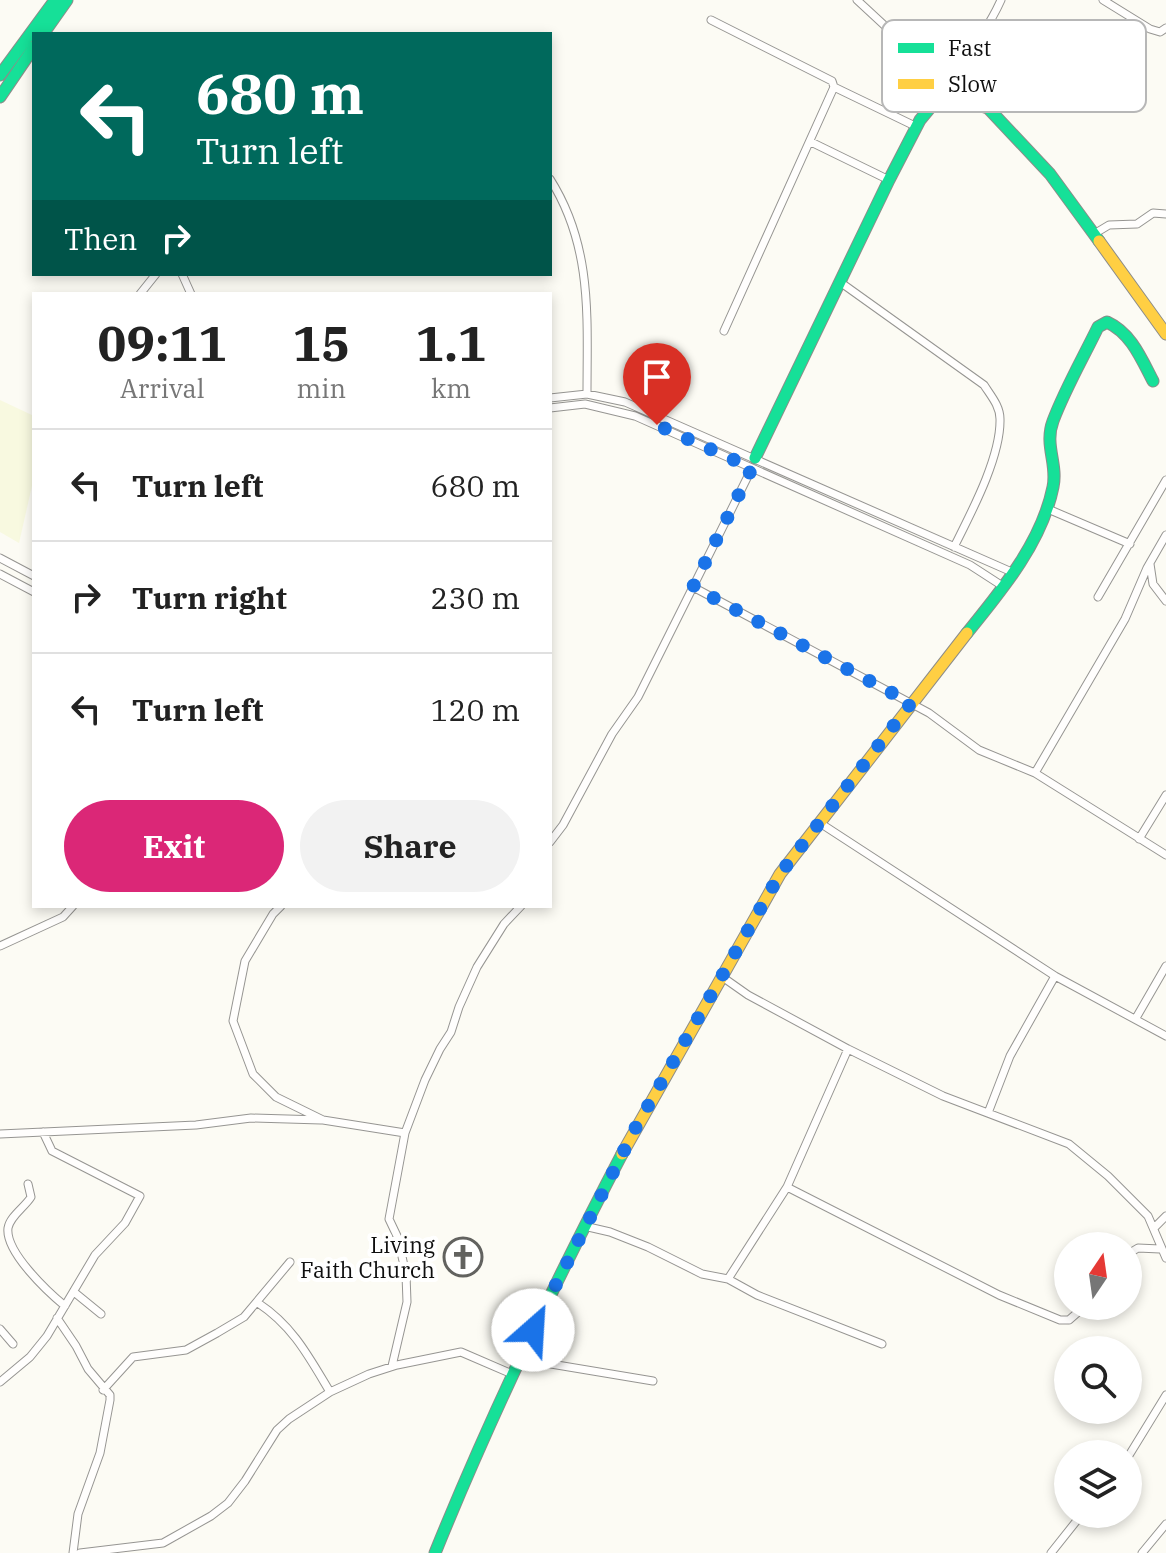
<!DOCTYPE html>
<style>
body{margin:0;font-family:"IBM Plex Serif",serif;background:#f2f2f2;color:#222;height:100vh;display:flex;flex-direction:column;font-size:30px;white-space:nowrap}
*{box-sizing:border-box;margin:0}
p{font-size:26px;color:#767676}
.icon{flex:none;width:44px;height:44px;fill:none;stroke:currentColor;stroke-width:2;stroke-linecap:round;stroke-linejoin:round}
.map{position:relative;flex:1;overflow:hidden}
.side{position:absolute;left:32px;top:292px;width:520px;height:616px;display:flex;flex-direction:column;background:#fff;border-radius:0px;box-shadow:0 4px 12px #0003}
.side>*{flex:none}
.hud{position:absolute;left:32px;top:32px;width:520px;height:244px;border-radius:0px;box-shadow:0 4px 12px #0003;background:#00695c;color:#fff;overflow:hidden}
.needle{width:52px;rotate:13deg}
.fabs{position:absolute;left:1054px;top:1232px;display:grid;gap:16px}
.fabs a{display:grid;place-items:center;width:88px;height:88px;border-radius:50%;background:#fff;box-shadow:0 4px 12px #0003;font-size:40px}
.pin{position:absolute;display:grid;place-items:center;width:68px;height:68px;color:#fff;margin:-82px -34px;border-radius:50% 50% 50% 0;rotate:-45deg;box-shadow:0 0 8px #0007}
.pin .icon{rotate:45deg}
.me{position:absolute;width:88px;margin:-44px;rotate:26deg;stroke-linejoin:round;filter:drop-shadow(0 0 6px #0008)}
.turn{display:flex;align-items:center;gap:28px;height:168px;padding:0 32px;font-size:36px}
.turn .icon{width:104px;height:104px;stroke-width:2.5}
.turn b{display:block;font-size:56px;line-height:68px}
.then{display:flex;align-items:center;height:76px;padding:0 32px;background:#0003;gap:16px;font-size:30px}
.eta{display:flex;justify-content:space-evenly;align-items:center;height:136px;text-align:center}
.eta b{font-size:48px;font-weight:800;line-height:56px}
.primary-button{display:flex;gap:16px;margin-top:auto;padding:16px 32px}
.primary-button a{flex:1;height:92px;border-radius:48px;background:#db2777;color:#fff;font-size:32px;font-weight:800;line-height:92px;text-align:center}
.primary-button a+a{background:#f2f2f2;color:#222}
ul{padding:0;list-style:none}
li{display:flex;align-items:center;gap:24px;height:112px;padding:0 32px;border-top:2px solid #e0e0e0}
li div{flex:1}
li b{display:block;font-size:30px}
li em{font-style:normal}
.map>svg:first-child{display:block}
.farmland{fill:#f8f9e0}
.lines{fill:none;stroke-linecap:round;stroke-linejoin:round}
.street-casing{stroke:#969592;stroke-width:9}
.fast-casing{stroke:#8c8c89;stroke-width:13}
.slow-casing{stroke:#8c8c89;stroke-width:13}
.street{stroke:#fffefd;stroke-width:7}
.fast{stroke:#16e098;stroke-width:11}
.slow{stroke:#ffcf43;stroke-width:11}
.route{stroke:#1a73e8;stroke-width:14;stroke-dasharray:0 25.2}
.labels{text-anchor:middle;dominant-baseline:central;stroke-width:8;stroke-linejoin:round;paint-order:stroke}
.poi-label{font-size:22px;fill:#0f0f0f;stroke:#fff;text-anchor:end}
.key{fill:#fff;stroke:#b7b7b7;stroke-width:2}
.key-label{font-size:22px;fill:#0f0f0f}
</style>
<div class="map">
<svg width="1166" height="1553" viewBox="0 0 1166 1553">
<rect width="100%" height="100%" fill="#fcfbf4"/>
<path class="farmland" d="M0 400 34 416V477L19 543 0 532Z"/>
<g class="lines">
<defs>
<path id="street" d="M857 0 966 101
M1103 0 1150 29 1160 32 1166 28
M711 20 832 81 834 87 724 331
M834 87 917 127
M934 103C956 68 984 38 1001 0
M811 142 889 180
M550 179C593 247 587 318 587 394
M1094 234 1109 225 1137 224 1153 213 1166 214
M182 274 191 294
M840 282 984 385C991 396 1000 406 1000 419 1001 457 971 513 954 547
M140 294 156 274
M550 398 587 394 625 402 1014 573
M550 408 585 404 635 416 970 565 1004 587
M752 468 693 587 929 713 979 750 1035 773 1166 855
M1048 509 1130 544
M0 558 34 576
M1150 564 1153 584 1166 601
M0 574 34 592
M1098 597 1166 480
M1035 773 1125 619 1147 568 1166 535
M820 823 1055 976 1010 1056 988 1113
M1139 839 1166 795
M550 842 563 825 612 734 638 697 693 587
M281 906 273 914 245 961 233 1021 253 1074 276 1097 323 1120 405 1133 425 1080 440 1049 451 1032 459 1007 477 967 504 924 521 906
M0 946 63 917 73 906
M721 976 748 995 848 1049 943 1096 1069 1144 1108 1176 1148 1216 1166 1258
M1055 976 1166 1036
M1136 1018 1166 966
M848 1049 787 1187 999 1295 1060 1320H1069L1085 1306
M0 1134 196 1125 251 1118 321 1120
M28 1184 31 1197C25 1207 10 1216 8 1228 5 1252 48 1292 65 1306
M584 1226 610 1232 648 1247 702 1274 728 1279 757 1295 882 1344
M1154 1228 1166 1216
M1128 1254 1138 1248 1160 1249
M728 1279 787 1187
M74 1292 101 1314
M258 1303C293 1326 309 1357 330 1392
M57 1318 76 1346 88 1369 110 1395V1400L100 1453 78 1514 73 1553
M0 1329 13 1344
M521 1355 545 1363 653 1381
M392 1366 407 1302 406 1275 398 1238 389 1219 405 1133
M0 1382 30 1357 47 1336 95 1255 125 1223 140 1196 52 1151 43 1132
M103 1390 133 1357 186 1350 217 1333 244 1317 290 1262
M1128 1457 1166 1395
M80 1553 163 1543 211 1516 228 1503 245 1481 277 1430 289 1419 330 1392 369 1374 397 1365 461 1352 512 1374
M1051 1553 1082 1514
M1142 1553 1166 1524"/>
<path id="fast" d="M43 34 67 0
M0 75 55 0
M0 97 34 47
M755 458 889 180 920 120 934 103 966 101 988 108 1050 174 1099 241
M967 633C1002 590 1042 542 1053 487 1058 464 1044 445 1053 421 1065 389 1083 358 1098 327L1107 322C1131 333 1141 358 1153 381
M435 1553C490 1417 554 1284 622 1154"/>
<path id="slow" d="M1099 241 1166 334
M622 1154 780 874 967 633"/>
</defs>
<use href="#street" class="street-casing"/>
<use href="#fast" class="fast-casing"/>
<use href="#slow" class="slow-casing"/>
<use href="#street" class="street"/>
<use href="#fast" class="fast"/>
<use href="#slow" class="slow"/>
</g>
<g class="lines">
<path class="route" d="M533 1330 636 1127 780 874 911 703 693 587 752 468 657 425"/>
</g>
<defs>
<symbol id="church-ring" viewBox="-11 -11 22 22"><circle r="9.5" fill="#fff" stroke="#62625f" stroke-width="1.5"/><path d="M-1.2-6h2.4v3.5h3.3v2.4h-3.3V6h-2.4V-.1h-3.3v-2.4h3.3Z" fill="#62625f"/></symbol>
</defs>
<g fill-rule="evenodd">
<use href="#church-ring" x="441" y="1235" width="44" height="44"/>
</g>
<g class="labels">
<g class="poi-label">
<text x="435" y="1244">Living<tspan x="435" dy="25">Faith Church</tspan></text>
</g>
</g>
<rect x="882" y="20" width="264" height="92" rx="12" class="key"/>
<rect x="898" y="43" width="36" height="10" fill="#16e098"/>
<rect x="898" y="79" width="36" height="10" fill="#ffcf43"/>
<g class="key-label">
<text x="948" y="56">Fast</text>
<text x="948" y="92">Slow</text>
</g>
</svg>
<div class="fabs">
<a><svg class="needle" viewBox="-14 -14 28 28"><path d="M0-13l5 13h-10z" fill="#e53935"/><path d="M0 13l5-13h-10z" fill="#767676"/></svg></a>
<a><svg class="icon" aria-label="search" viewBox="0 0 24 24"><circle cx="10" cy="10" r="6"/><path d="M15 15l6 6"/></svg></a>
<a><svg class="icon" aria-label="layers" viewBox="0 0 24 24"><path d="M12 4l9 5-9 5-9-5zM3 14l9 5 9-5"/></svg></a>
</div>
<div class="pin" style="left:657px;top:425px;background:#d93025"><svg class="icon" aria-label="arrive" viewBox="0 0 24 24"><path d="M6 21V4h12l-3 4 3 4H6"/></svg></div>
<svg class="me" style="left:533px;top:1330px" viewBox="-20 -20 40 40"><circle r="19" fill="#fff"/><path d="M0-13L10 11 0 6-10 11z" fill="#1a73e8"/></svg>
<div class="hud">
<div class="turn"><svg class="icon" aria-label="left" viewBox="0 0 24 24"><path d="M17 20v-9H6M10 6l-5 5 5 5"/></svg><div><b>680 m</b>Turn left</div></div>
<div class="then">Then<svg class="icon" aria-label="right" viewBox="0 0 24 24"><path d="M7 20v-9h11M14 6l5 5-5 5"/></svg></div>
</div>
<section class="side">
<div class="eta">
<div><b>09:11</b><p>Arrival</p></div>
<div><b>15</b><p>min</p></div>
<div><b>1.1</b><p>km</p></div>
</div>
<ul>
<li><svg class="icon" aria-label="left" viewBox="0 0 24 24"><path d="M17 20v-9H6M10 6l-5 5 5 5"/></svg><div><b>Turn left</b></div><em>680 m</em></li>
<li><svg class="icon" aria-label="right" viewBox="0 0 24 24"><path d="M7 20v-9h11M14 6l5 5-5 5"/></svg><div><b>Turn right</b></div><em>230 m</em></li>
<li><svg class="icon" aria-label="left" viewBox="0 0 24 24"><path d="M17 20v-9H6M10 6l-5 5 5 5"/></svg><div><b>Turn left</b></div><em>120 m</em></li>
</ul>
<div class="primary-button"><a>Exit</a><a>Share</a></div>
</section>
</div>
